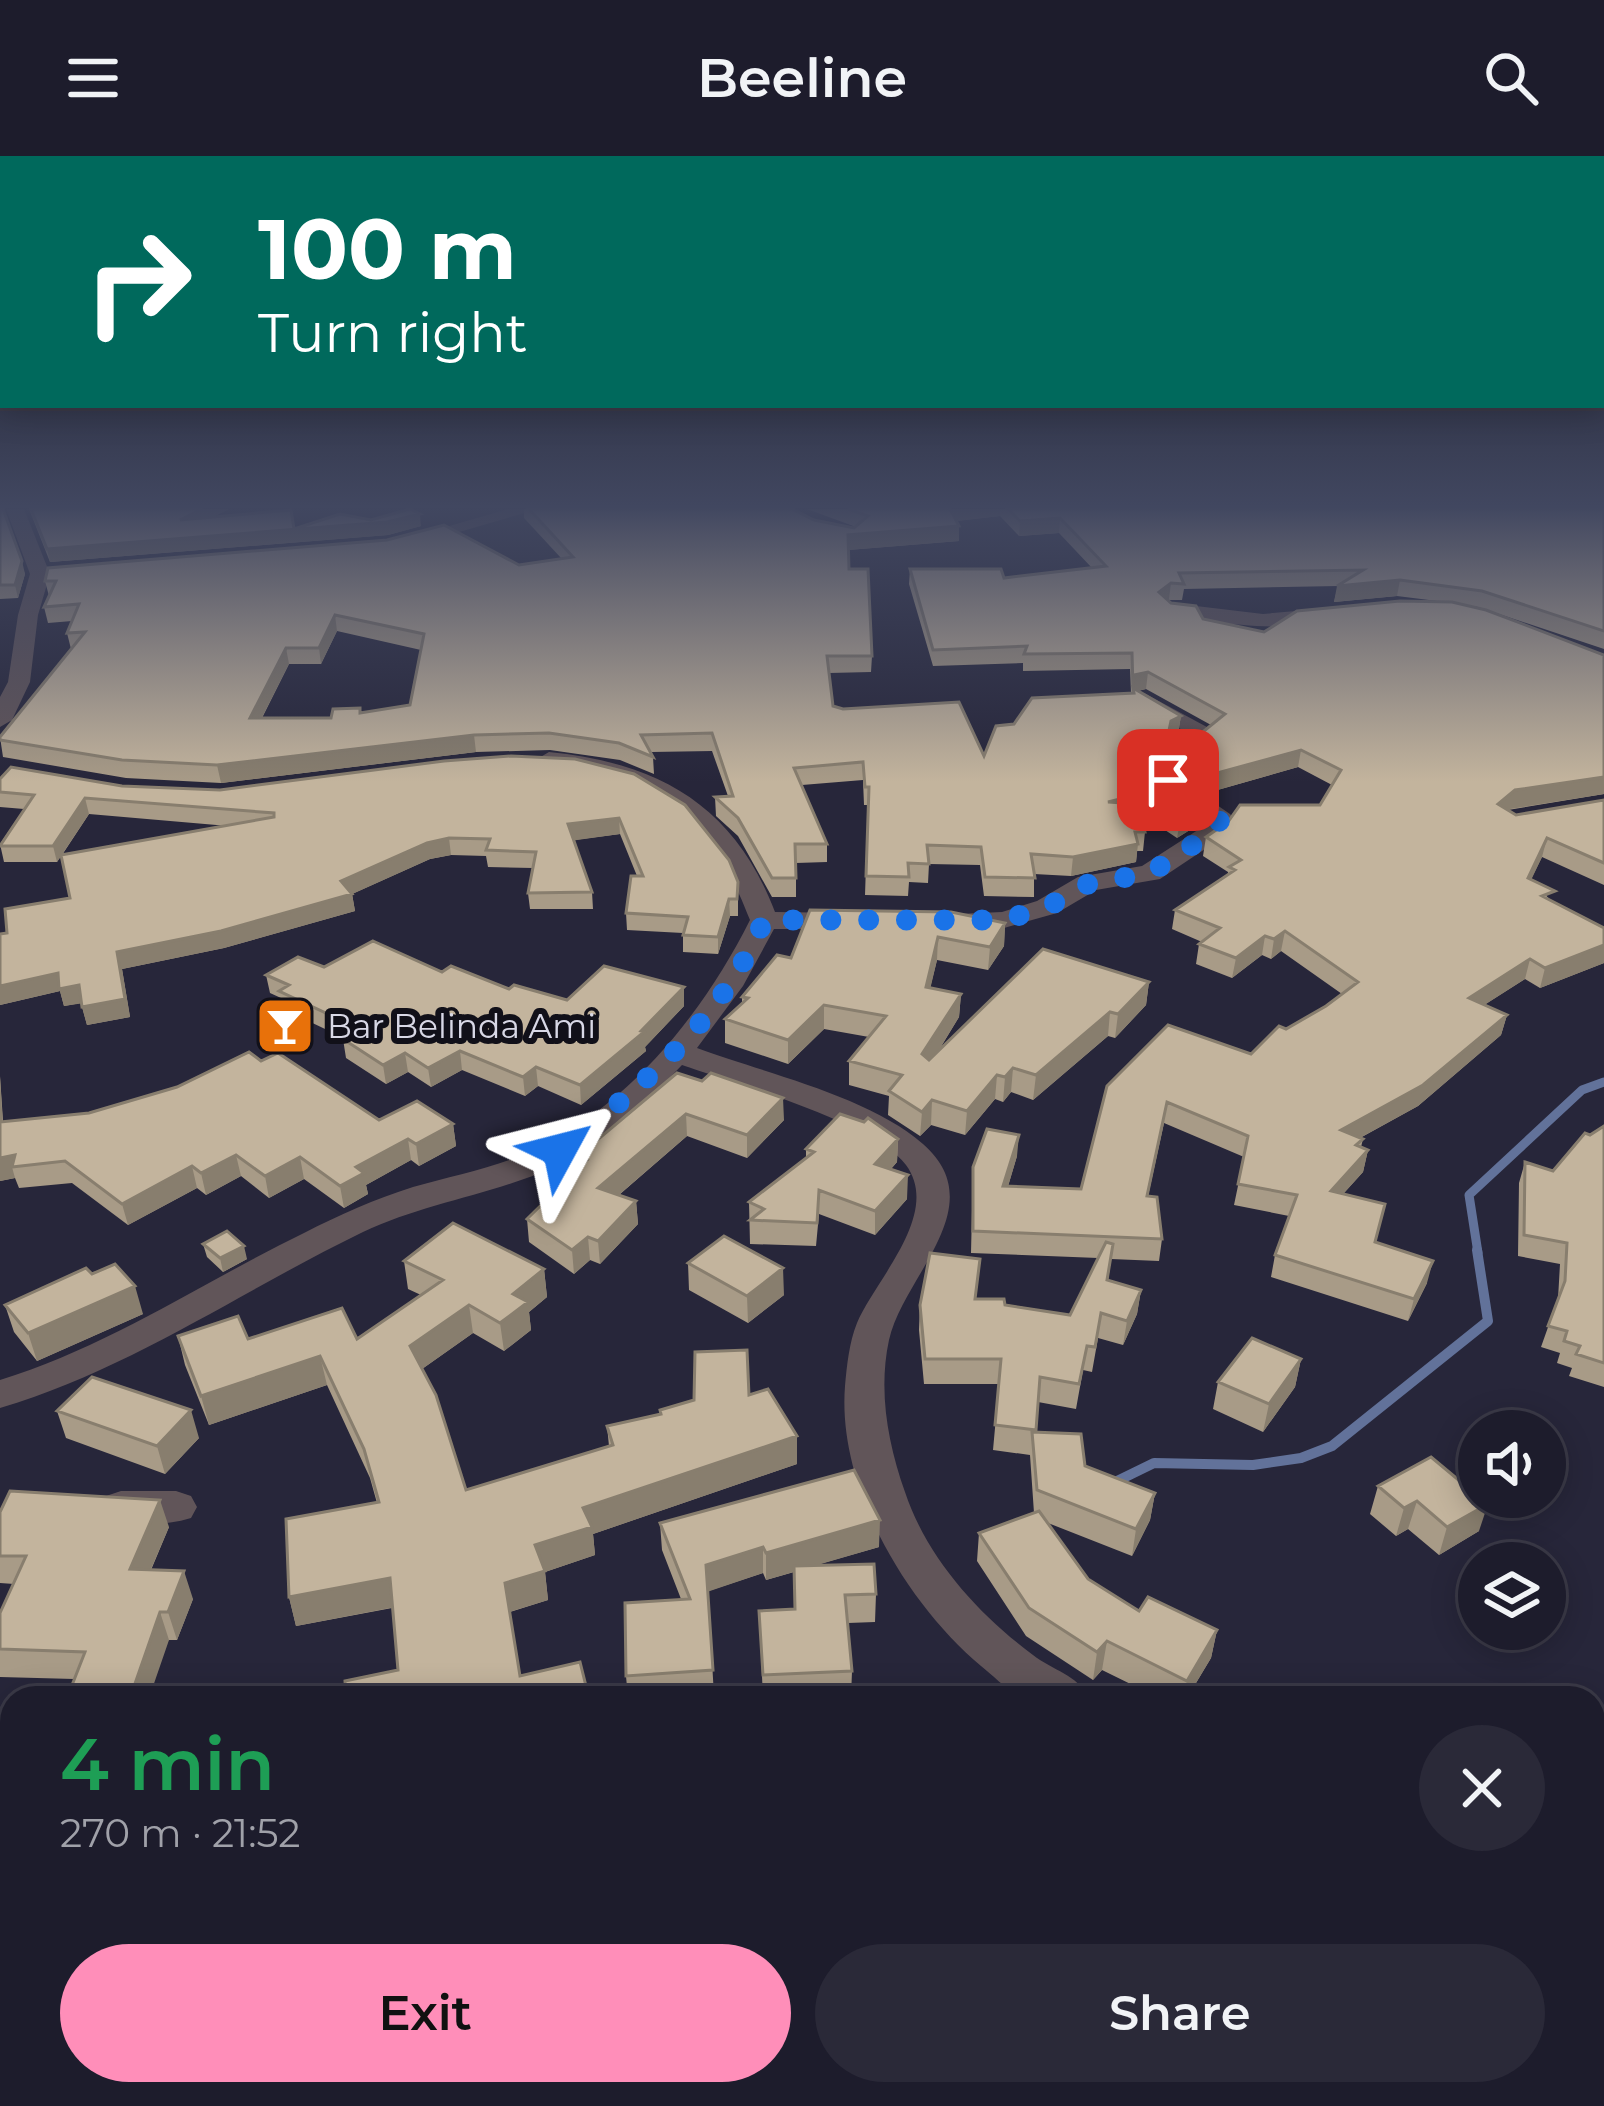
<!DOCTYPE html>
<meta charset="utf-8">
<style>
body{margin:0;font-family:Montserrat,sans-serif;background:#2a2938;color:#f1f3f6;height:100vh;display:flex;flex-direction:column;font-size:45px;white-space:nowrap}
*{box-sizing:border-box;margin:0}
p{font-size:39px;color:#a0a1a9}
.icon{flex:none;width:66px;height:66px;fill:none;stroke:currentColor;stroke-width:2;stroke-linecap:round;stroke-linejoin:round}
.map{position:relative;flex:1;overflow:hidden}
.drawer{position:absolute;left:0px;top:1530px;width:1605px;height:420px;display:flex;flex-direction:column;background:#1d1c2c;border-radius:36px 36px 0 0;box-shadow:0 6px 30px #0003,0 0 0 3px #3b3a48}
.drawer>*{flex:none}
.banner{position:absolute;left:0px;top:0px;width:1605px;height:252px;box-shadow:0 6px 30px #0003,0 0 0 3px #3b3a48;background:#00695c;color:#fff;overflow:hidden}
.tools{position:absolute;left:1458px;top:1254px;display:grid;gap:24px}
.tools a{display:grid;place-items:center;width:108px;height:108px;border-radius:50%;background:#1d1c2c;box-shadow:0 6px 30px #0003,0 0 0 3px #3b3a48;font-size:60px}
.pin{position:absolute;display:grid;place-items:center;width:102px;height:102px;color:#fff;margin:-51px;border-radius:24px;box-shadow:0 6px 18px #0006}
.me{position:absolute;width:132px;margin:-66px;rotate:52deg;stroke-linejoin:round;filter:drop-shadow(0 0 9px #0008)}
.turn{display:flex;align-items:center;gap:42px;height:252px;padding:0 60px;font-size:54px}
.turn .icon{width:156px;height:156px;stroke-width:2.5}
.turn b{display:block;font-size:84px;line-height:102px}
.round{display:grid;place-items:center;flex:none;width:126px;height:126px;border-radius:63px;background:#2a2938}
.head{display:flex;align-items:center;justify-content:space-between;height:204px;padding:0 60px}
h1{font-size:72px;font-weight:600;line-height:90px;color:#1e9e55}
.button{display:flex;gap:24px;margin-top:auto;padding:24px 60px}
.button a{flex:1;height:138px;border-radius:72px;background:#ff8eb9;color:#111;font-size:48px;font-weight:600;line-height:138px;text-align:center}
.button a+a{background:#2a2938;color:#f1f3f6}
header{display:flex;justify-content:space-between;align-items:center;height:156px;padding:0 60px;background:#1d1c2c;font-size:54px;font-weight:600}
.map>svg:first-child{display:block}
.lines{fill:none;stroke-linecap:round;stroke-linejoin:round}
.stream-far1{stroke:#62729a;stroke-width:9}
.stream{stroke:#62729a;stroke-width:10}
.minor{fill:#615559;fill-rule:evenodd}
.wall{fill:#a89b87;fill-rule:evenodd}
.shaded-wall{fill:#887e6e}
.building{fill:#c3b49d;stroke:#887e6e;stroke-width:3;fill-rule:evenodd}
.route{stroke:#1a73e8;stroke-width:21;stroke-dasharray:0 37.8}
.labels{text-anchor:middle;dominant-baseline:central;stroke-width:12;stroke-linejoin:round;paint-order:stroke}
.poi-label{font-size:33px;fill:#d8d8e6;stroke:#111019;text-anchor:start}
</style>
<header><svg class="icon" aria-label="menu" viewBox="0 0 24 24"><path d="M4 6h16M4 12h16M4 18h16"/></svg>Beeline<svg class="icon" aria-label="search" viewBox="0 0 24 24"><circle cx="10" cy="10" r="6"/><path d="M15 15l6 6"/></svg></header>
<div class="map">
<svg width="1604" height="1950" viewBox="0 0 1604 1950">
<rect width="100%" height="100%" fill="#27263a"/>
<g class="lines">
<path class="stream-far1" d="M1478 1097 1469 1039 1582 934 1604 926"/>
<path class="stream" d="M1113 1327 1154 1307 1253 1309 1301 1302 1332 1290 1488 1165 1477 1094"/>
<path class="minor" d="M6 353H24L50 418 38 459 30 526 12 564 0 571V541L8 526 18 459 30 418Z
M508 353H538L411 390 401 384Z
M1171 447 1263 458 1330 452 1340 458C1310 482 1202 466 1164 457V449Z
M1144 537 1218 577 1192 594V607L1176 613 1188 629 1230 658 1234 663 1223 681 1160 723 1096 734 1057 757 1004 772 935 771 931 765 935 759 1002 756 1037 745 1078 721 1142 710 1204 670 1207 665 1170 639 1150 610 1170 599 1171 586 1188 577 1136 549V539Z
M549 596C659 607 734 649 775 756L852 757 866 765 852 773H774L743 830 697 892C764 917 869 940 923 988 994 1050 903 1120 889 1184 878 1235 888 1288 905 1336 927 1402 978 1458 1033 1499 1052 1514 1078 1519 1089 1542 1070 1542 1043 1547 1025 1542 1009 1537 994 1520 981 1510 906 1447 837 1331 845 1230 847 1209 849 1187 857 1167 875 1124 942 1058 906 1009 876 967 734 927 682 909 645 948 603 988 554 1011 492 1039 424 1047 363 1076 241 1135 131 1213 0 1252V1224C108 1191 203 1126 304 1077 339 1059 375 1043 413 1031 451 1020 490 1013 527 997 626 954 703 858 750 764 722 690 684 642 605 619 584 613 562 613 540 608L537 603Z
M121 1335H176L191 1340 197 1351 191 1362C165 1370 132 1370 106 1362L100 1351 106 1340Z
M1593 1724 1604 1728V1776L1593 1772Z"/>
</g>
<path class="wall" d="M0 353 25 418 18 442 0 443Z
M29 353H229L212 361 294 373 371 364 421 370 388 379 50 406Z
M524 353H792L814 364 854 372 856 371 807 353H1604V493L1478 451 1460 448 1604 499V638L1508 654 1516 659 1604 644V729L1542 701 1531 723 1552 746 1604 772V807L1540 832 1525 823 1484 849 1507 859 1501 879 1418 950 1360 982 1363 983 1361 991 1368 994 1363 1016 1343 1038 1376 1086 1427 1127 1408 1165 1271 1121 1275 1099 1289 1060 1234 1049 1244 1001 1164 967 1148 1040 1162 1083 1159 1105 1111 1103 1108 1125 1141 1134 1137 1158 1123 1189 1098 1182 1092 1216 1083 1214 1076 1253 1038 1246 1036 1276 1085 1310 1155 1337 1150 1364 1132 1400 1048 1367 1088 1423 1139 1455 1217 1474 1211 1502 1187 1542H1159L1102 1514 1093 1524 1026 1480 977 1405 979 1377 1034 1357 1030 1299 993 1294 999 1228H924L919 1174 920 1149 976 1143 1070 1159 1098 1102 971 1097 973 1011 1017 1000 1008 1030 1081 1033 1107 930 1251 898 1286 873 1326 850 1342 838 1281 795 1271 803 1262 799 1232 822 1196 808 1199 788 1202 786 1172 773 1175 754 1228 719V716L1203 700 1206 681 1320 649 1332 629 1298 611 1207 637 1183 615 1186 597 1197 592 1199 579 1211 569 1146 533 1138 535 1181 560 1178 577 1169 582 1166 596 1156 602 1175 628 1172 646 1140 655 1145 676 1143 695H1137L1136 706 1071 720 1034 718V741L984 740 980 709 929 708 928 727 909 726 908 740 865 739 868 649H864L863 624 802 629 827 688V706L796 707V741H772L738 680 716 660 715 641 728 640 712 595 651 596 653 601 654 618 620 604 550 594 476 596 221 627 126 622 3 601 0 581 71 493 67 477 72 465 48 467 44 451 49 440 45 425 519 409 561 402 524 362ZM1000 360 1019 380 1059 377 1092 412 1004 422 910 413 909 428 933 510 1023 507V515L1130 513 1131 537 1014 568 984 600 833 550 829 517 871 516 872 500 849 413 848 394 959 385V370L956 365ZM1338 430 1334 446 1397 440 1445 446 1264 476 1203 463 1168 444H1182L1184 433ZM337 475 421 494 410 549 331 562H262L289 508H321Z
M511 600 738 726V760H730L718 798 683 796V777L627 774 626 757 637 720 620 678 574 684 592 736 593 753H530L528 737 533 712 488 711 486 700 451 699 430 703 352 738 355 755 224 792 122 813 130 861 87 869 81 847 64 850 60 835 0 849V778L7 777 70 742 61 700 57 706H4L0 688 24 653 0 651V623L220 634ZM89 658 228 670 62 699Z
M1154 655H1202L1201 667 1177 682 1153 666Z
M1005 767 1004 790 988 814 937 804 930 832 961 838 959 861 939 894 1149 826 1146 849 1115 882 1108 880 1033 944 1011 936 1003 946 995 943 965 979 931 969 920 980 888 959 889 940 849 929V905L869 881 824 873 788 908 725 887V863L742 847V841L791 802Z
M324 811 442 816 509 833 567 844 684 850 645 891 646 895 581 949 538 930 525 940 462 914 431 931 408 916 386 928 346 902 343 883 344 882 283 853 281 842 270 837 266 819Z
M261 905 379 964 453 968 456 990 419 1010 411 1004 366 1029 368 1038 344 1052 304 1023 269 1042 241 1020 206 1039 197 1032 128 1069 72 1027 19 1032 15 1022 0 1025V920L3 965 89 957Z
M677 917 784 964 747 1002 687 980 619 1039 636 1045 638 1068 600 1108 590 1104 574 1118 529 1086 527 1063 579 1012 578 1000Z
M1604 970V1231L1569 1220 1572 1212 1557 1207 1560 1197 1541 1191 1558 1143 1560 1108 1518 1100 1519 1027 1525 1006 1553 1015 1590 979Z
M898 983 897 1006 891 1013 907 1043 875 1079 819 1058 816 1090 750 1088 749 1046 806 1002V993Z
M203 1088 247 1103 223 1116 207 1101Z
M404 1105 544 1113 547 1141 529 1156 531 1174 504 1195 473 1177 422 1213 466 1334 609 1290 607 1270 660 1258V1254L749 1239 797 1308 593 1378 595 1399 545 1416 548 1444 510 1456 520 1520 589 1542 398 1514 392 1452 296 1470 289 1441 377 1347 370 1322 327 1229 209 1269 185 1209 178 1180 357 1183 421 1139 408 1133Z
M688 1107 784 1139 748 1167 689 1134Z
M92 1118 143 1158 37 1205 14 1176 5 1149Z
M1301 1203 1295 1231 1263 1276 1213 1253 1218 1226Z
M57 1255 199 1282 165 1318 66 1282Z
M1431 1301 1479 1375 1439 1399 1408 1373 1396 1380 1370 1358 1378 1330Z
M0 1356 169 1371 151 1414 193 1443 177 1484H169L74 1523 0 1521V1457L14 1428 0 1427Z
M660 1367 879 1391 816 1409 876 1438 875 1466 848 1467 852 1515 851 1542H763L759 1455 795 1453 794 1416 766 1424 763 1417 708 1435 714 1540 628 1542 626 1520 681 1443 662 1394Z
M599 1938H802V1950H601Z"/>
<path class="shaded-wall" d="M202 353H229L182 377 180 364Z
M949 353H1000V360L948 366Z
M420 358 421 370 388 379 50 406 47 393 387 366Z
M1060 362 1059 377 1019 380 1020 365Z
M959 370V385L848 394V379Z
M22 405 25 418 18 442 15 429Z
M1400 424 1397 440 1334 446 1337 430Z
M1171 427 1169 443 1157 451 1159 436Z
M335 459 337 475 321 508 319 492Z
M286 492 289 508 253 579 250 562Z
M1148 516 1146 533 1133 536 1134 519Z
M1181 560 1178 577 1169 582 1166 596 1146 609 1148 591 1171 565Z
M474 579 476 596 221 627 217 609Z
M1301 594 1298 611 1207 637 1210 619Z
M1604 621V638L1510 653 1494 667 1498 648 1515 634Z
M1175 628 1172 646 1138 656 1140 638Z
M1136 639 1134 657 1108 646Z
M85 642 89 658 57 706 53 690Z
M1202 655 1201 667 1177 682 1179 671Z
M619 662 620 678 570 685 568 668Z
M449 682 451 699 430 703 350 739 352 738 355 755 224 792 122 813 130 861 87 869 82 851 117 796 341 725 427 687Z
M1547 682 1542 701 1523 741 1528 722Z
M1138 688 1136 706 1071 720 1073 701Z
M729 743 730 760 718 798V781Z
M1005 767 1004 790 988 814 990 791Z
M1285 775 1281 795 1271 803 1274 783Z
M1265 780 1262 799 1232 822 1236 802Z
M938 781 937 804 925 855 926 831Z
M1604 789V807L1540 832 1545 812Z
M1530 803 1525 823 1464 862 1469 842Z
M58 817 79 829 84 847 64 850 60 835 0 849V830Z
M1149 826 1146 849 1115 882 1118 858Z
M684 831V850L645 891 646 895 581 949 580 929 641 875Z
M961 838 959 861 921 923 922 898Z
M824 849V873L788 908V884Z
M1110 856 1108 880 1033 944 1036 919Z
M1507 859 1501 879 1418 950 1336 995 1341 974Z
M460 895 462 914 431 931 428 912Z
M405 897 408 916 386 928 383 909Z
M536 911 538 930 525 940 523 921Z
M1013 912 1011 936 1003 946 1005 921Z
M997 919 995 943 965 979 967 955Z
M0 920V921L4 987 0 974Z
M783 942 784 964 747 1002V979Z
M932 944 931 969 920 980 922 956Z
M686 958 687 980 600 1055 598 1032Z
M453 968 456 990 419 1010 416 988Z
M1019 979 1017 1000 1002 1051 1003 1030Z
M408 983 411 1004 366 1029 368 1038 344 1052 340 1030 356 1011Z
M898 983 897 1006 875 1031V1008Z
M1368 994 1363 1016 1327 1056 1331 1035Z
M15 999 12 1011 15 1022 0 1025V1002Z
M236 999 241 1020 206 1039 201 1017Z
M300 1001 304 1023 269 1042 265 1020Z
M192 1010 197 1032 128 1069 122 1048Z
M908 1019 907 1043 875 1079V1055Z
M636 1045 638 1068 600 1108 598 1085Z
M588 1081 590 1104 574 1118 572 1094Z
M244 1090 247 1103 223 1116 220 1102Z
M1433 1105 1427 1127 1408 1165 1414 1143Z
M783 1112 784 1139 748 1167 747 1140Z
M544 1113 547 1141 529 1156 531 1174 504 1195 500 1167 513 1138Z
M135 1130 143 1158 37 1205 28 1177Z
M1141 1134 1137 1158 1123 1189 1127 1165Z
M469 1149 473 1177 415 1218 410 1190Z
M320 1200 327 1229 209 1269 201 1240Z
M1301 1203 1295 1231 1263 1276 1269 1248Z
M191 1254 199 1282 165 1318 157 1290Z
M797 1280V1308L593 1378 595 1399 545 1416 548 1444 509 1456 505 1427 535 1389 583 1352Z
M1155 1337 1150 1364 1132 1400 1136 1373Z
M160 1344 169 1371 139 1441 130 1413Z
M1417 1345 1408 1373 1396 1380 1404 1352Z
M1488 1348 1479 1375 1439 1399 1447 1371Z
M880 1364 879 1391 766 1424V1397Z
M763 1391V1417L707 1436 706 1409Z
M184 1415 193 1443 177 1484 168 1456Z
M390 1422 395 1451 296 1470 289 1441Z
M160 1456 169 1484 149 1542H130Z
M1217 1474 1211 1502 1187 1542H1183L1187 1525Z
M1107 1485 1102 1514 1093 1524 1097 1496Z
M44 1938H73L74 1950H10Z"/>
<path class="building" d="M0 353H3L22 405 15 429H0Z
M31 353H202L180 364 291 354 294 373 340 358 371 364 410 353 420 358 387 366 47 393Z
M529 353H792L814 364 854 372 868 360 848 353H950L959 370 848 379 849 413H868L872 500H827L833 550 843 553 959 546 984 600 996 570 1014 568 1032 542 1134 537 1133 532 1181 560 1171 565 1168 579 1148 591 1175 628 1140 638 1135 634 1136 639 1108 646 1138 648 1145 676H1135L1138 688 1073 701 1031 698 1035 722 985 721 981 691 927 689 929 708 908 707 909 721 866 720 869 631H865L863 606 794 612 827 688H795L796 722H772L738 662 715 641 733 640 712 577 641 579 653 601 619 587 549 577 474 579 217 609 122 604 0 584V581L85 476 67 477 79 448 44 451 56 425H45L48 412 387 384 444 369 519 409 573 401ZM335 459 424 478 410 549 360 557V552L333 553 331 562H250L286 492H319Z
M1008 353H1604V475L1482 435 1400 424 1337 430 1363 414 1179 417 1184 428 1171 427 1159 436 1171 447 1196 450 1203 463 1264 476 1297 455 1400 445 1452 446 1486 454 1604 499V621L1515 634 1498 648 1516 659 1604 644V707L1547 682 1528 722 1555 735 1542 740 1604 772V789L1545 812 1530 803 1469 842 1507 859 1423 929 1341 974 1363 983 1356 989 1368 994 1331 1035 1385 1048 1375 1086 1433 1105 1414 1143 1275 1099 1297 1039 1238 1028 1248 980 1167 946 1147 1040 1157 1041 1162 1083 973 1075V1011L987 973 1019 979 1003 1030 1081 1033 1107 930 1168 869 1251 898 1279 870 1286 873 1326 850 1358 826 1285 775 1274 783 1265 780 1236 802 1199 788 1220 772 1175 754 1235 714 1229 711 1241 704 1206 681 1228 666 1240 649H1320L1341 614 1301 594 1210 619 1186 597 1198 592 1199 579 1225 558 1148 516 1134 519 1133 532 1132 497 1024 498 1027 490 933 494 910 413H1001L1004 422 1106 410 1060 362 1020 365Z
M511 600 575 603 634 618 685 649 729 704 738 726 737 743H729L718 781 683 779 688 761 626 757 631 720H643L619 662 568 668 592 736 528 737 536 696 486 694 490 683 449 682 427 687 341 725 352 738 221 775 117 796 125 843 82 851 79 829 59 833 58 817 0 830V778L7 777 5 753 70 742 61 699 274 661V657L85 642 53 690H0L34 639 0 636V623L11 611 122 630 220 634 444 605Z
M1154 655H1202L1179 671Z
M810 754 951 756 1005 767 990 791 938 781 926 831 961 838 922 898 929 904 1043 793 1149 826 1118 858 1110 856 1036 919 1013 912 1005 921 997 919 967 955 932 944 922 956 889 935 902 919 849 905 886 860 824 849 788 884 725 863 748 842 742 841 777 799 791 802Z
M373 785 442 816 451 810 509 833 514 829 567 844 604 810 684 831 641 875 644 876 580 929 536 911 523 921 460 895 428 912 405 897 383 909 343 883 362 874 279 835 289 829 266 819 298 801 324 811Z
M249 896 261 905 278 897 379 964 417 945 453 968 416 988 408 983 356 1011 364 1017 340 1030 300 1001 265 1020 236 999 201 1017 192 1010 122 1048 65 1005 12 1011 15 999 0 1002V966L89 957 177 931Z
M677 917 702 925 711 917 783 942 747 979 686 958 598 1032 636 1045 598 1085 588 1081 572 1094 527 1063 587 1004 578 1000Z
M840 958 864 966 868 962 898 983 875 1008 908 1019 875 1055 819 1034 817 1067 750 1064 764 1053 749 1046 814 996 806 993Z
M1604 970V1207L1576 1198 1580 1190 1564 1185 1567 1175 1548 1170 1565 1125 1567 1087 1524 1079 1525 1006 1553 1015 1585 977 1590 979Z
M453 1067 544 1113 513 1138 528 1146 500 1167 469 1149 410 1190 436 1239 466 1334 613 1289 607 1270 661 1258 660 1254 694 1244 695 1196 747 1194 749 1239 768 1233 797 1280 583 1352 592 1371 535 1389 545 1415 505 1427 520 1520 580 1506 589 1542H346L345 1525 398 1514 390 1422 289 1441 286 1363 379 1346 364 1293 320 1200 201 1240 178 1180 238 1160 248 1183 342 1152 357 1183 443 1124 404 1105Z
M227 1075 244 1090 220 1102 203 1088Z
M724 1080 783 1112 747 1140 688 1107Z
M1106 1086 1113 1088 1107 1124 1141 1134 1127 1165 1101 1157 1095 1191 1087 1190 1079 1228 1040 1221 1036 1274 995 1269 1001 1203H925L920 1149 930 1097 980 1103 975 1143H1004L1005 1149 1070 1159Z
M115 1108 135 1130 28 1177 5 1149 86 1112 92 1118Z
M1252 1182 1301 1203 1269 1248 1218 1226Z
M92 1221 191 1254 157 1290 57 1255Z
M1032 1276 1081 1278 1085 1310 1155 1337 1136 1373 1037 1334Z
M1431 1301 1479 1341 1488 1348 1447 1371 1417 1345 1404 1352 1378 1330Z
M854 1314 880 1364 766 1397 763 1391 706 1409 713 1514 626 1520 625 1447 690 1443 660 1367Z
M10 1335 160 1344 130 1413 184 1415 168 1456H160L130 1542H67L85 1496 0 1493V1457L26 1400H0V1356Z
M1039 1355 1088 1423 1139 1455 1148 1441 1217 1474 1187 1525 1107 1485 1097 1496 1029 1452 979 1377Z
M874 1408 876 1438 845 1439 852 1515 763 1519 759 1455 795 1453 794 1410Z
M12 1652V1938H44L10 1950H0V1654Z
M313 1938H482L486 1950H315Z
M620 1938H802V1940L682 1942 681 1948Z"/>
<linearGradient id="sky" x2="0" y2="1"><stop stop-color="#151520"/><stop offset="0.56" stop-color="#414760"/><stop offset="1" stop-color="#414760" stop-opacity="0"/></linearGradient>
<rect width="1604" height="626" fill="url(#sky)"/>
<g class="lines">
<path class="route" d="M560 994C644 929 722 864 764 764H1004L1047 751 1088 728 1150 717 1214 675 1221 662 1168 624"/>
</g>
<defs>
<symbol id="bar-square" viewBox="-11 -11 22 22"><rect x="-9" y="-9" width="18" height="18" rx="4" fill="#e8710a" stroke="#111019"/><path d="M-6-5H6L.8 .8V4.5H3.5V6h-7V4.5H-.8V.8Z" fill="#fff"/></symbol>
</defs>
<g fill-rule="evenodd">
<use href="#bar-square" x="252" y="837" width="66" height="66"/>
</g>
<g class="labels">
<g class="poi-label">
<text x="327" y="870">Bar Belinda Ami</text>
</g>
</g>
</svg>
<div class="tools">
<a><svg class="icon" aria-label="sound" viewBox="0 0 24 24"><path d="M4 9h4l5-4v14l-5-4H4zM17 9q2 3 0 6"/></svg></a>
<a><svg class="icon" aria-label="layers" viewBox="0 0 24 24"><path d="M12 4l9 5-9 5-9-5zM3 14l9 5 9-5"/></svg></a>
</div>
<div class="pin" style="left:1168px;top:624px;background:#d93025"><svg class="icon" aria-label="arrive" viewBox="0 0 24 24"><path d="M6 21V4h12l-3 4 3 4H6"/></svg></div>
<svg class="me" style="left:560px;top:994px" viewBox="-20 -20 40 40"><path d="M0-17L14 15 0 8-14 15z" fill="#1a73e8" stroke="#fff" stroke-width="4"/></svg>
<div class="banner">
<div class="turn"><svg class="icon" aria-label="right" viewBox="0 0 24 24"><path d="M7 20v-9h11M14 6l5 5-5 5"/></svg><div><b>100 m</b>Turn right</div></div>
</div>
<section class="drawer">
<div class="head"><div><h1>4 min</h1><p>270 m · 21:52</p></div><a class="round"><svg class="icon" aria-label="close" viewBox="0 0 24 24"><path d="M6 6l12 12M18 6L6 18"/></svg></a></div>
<div class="button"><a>Exit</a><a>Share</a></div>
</section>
</div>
